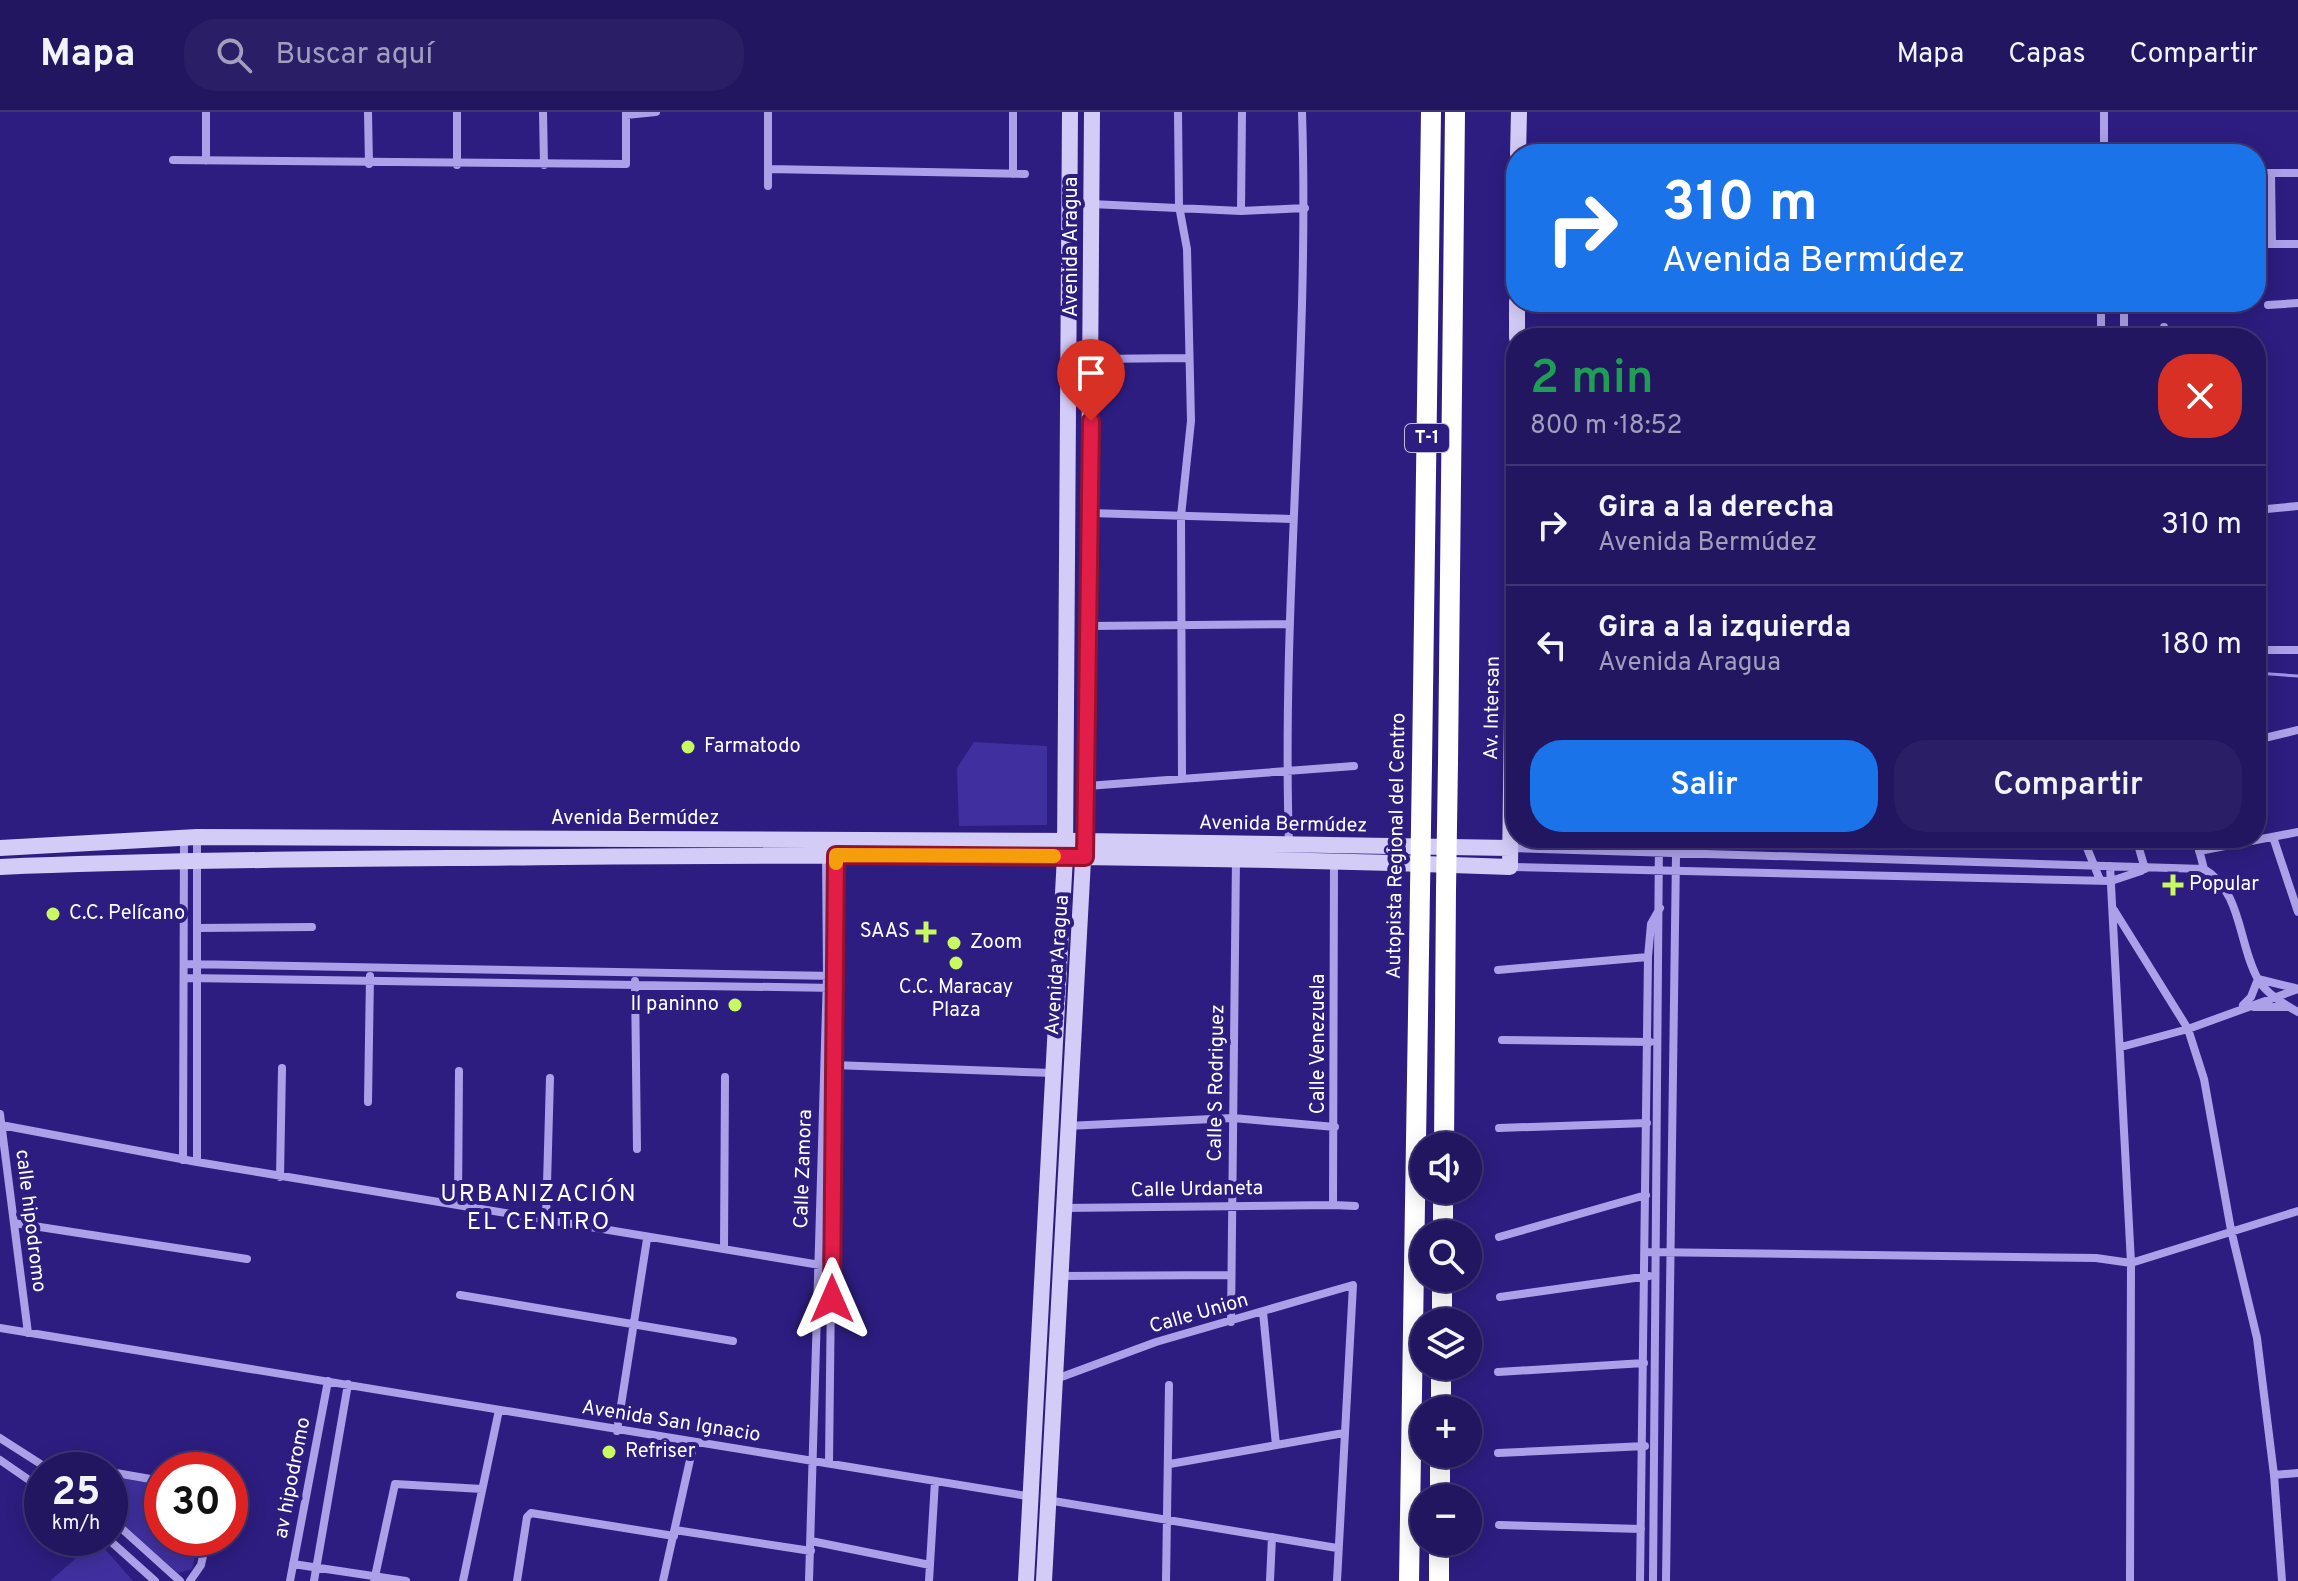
<!DOCTYPE html>
<html lang="es">
<meta charset="utf-8">
<style>
body{margin:0;font-family:Overpass,sans-serif;background:#2a1f66;color:#f1f3f6;height:100vh;display:flex;flex-direction:column;font-size:30px;white-space:nowrap}
*{box-sizing:border-box;margin:0}
p{font-size:26px;color:#a29fbd}
.icon{flex:none;width:44px;height:44px;fill:none;stroke:currentColor;stroke-width:2;stroke-linecap:round;stroke-linejoin:round}
.map{position:relative;flex:1;overflow:hidden}
.drawer{position:absolute;left:1506px;top:216px;width:760px;height:520px;display:flex;flex-direction:column;background:#221660;border-radius:32px;box-shadow:0 4px 20px #0003,0 0 0 2px #3f3575}
.drawer>*{flex:none}
.guide{position:absolute;left:1506px;top:32px;width:760px;height:168px;border-radius:32px;box-shadow:0 4px 20px #0003,0 0 0 2px #3f3575;background:#1a73e8;color:#fff;overflow:hidden}
.tools{position:absolute;left:1410px;top:1020px;display:grid;gap:16px}
.tools a{display:grid;place-items:center;width:72px;height:72px;border-radius:50%;background:#221660;box-shadow:0 4px 20px #0003,0 0 0 2px #3f3575;font-size:40px}
.speed{position:absolute;left:24px;top:1340px;display:flex;gap:16px;font-size:40px;font-weight:700;text-align:center}
.speed>*{display:grid;place-content:center;width:104px;height:104px;border-radius:50%;background:#221660;box-shadow:0 4px 20px #0003,0 0 0 2px #3f3575;line-height:1}
.speed small{font-size:20px;font-weight:400}
.speed .limit{border:12px solid #d22;background:#fff;color:#111}
.pin{position:absolute;display:grid;place-items:center;width:68px;height:68px;color:#fff;margin:-82px -34px;border-radius:50% 50% 50% 0;rotate:-45deg;box-shadow:0 0 8px #0007}
.pin .icon{rotate:45deg}
.me{position:absolute;width:88px;margin:-44px;rotate:0deg;stroke-linejoin:round;filter:drop-shadow(0 0 6px #0008)}
.turn{display:flex;align-items:center;gap:28px;height:168px;padding:0 24px;font-size:36px}
.turn .icon{width:104px;height:104px;stroke-width:2.5}
.turn b{display:block;font-size:56px;line-height:68px}
.round{display:grid;place-items:center;flex:none;width:84px;height:84px;border-radius:32px;background:#2a1f66}
.summary{display:flex;align-items:center;justify-content:space-between;height:136px;padding:0 24px}
h1{font-size:48px;font-weight:600;line-height:60px;color:#1e9e55}
.primary-button{display:flex;gap:16px;margin-top:auto;padding:16px 24px}
.primary-button a{flex:1;height:92px;border-radius:32px;background:#1a73e8;color:#fff;font-size:32px;font-weight:600;line-height:92px;text-align:center}
.primary-button a+a{background:#2a1f66;color:#f1f3f6}
ul{padding:0;list-style:none}
li{display:flex;align-items:center;gap:24px;height:120px;padding:0 24px;border-top:2px solid #3f3575}
li div{flex:1}
li b{display:block;font-size:30px}
li em{font-style:normal}
header{display:flex;align-items:center;gap:48px;box-sizing:border-box;height:112px;padding:0 40px;background:#221660;border-bottom:2px solid #3f3575}
header strong{font-size:38px}
nav{display:flex;gap:44px;margin-inline-start:auto;font-size:28px}
.search{width:560px;height:72px;background:#2a1f66;display:flex;align-items:center;gap:20px;box-sizing:border-box;padding:0 28px;border-radius:32px;color:#a29fbd;font-size:30px}
.map>svg:first-child{display:block}
.green{fill:#40309f}
.lines{fill:none;stroke-linecap:round;stroke-linejoin:round}
.stream{stroke:#a094eb;stroke-width:3}
.street{stroke:#aca1e9;stroke-width:8}
.secondary{stroke:#d3ccf7;stroke-width:16}
.highway{stroke:#fff;stroke-width:20}
.highway-bridge{stroke:#fff;stroke-width:20}
.route-casing{stroke:#92132f;stroke-width:20}
.route{stroke:#e11d48;stroke-width:14}
.slow{stroke:#f59e0b;stroke-width:14}
.poi-dot{fill:#c9f960;stroke:#2d1d80;stroke-width:3}
.labels{text-anchor:middle;dominant-baseline:central;stroke-width:8;stroke-linejoin:round;paint-order:stroke}
.shield{fill:#2d1d80;stroke:#c0bbd9;stroke-width:2}
.shield-label{font-size:18px;font-weight:bold;fill:#fff}
.street-label{font-size:20px;fill:#fff;stroke:#2d1d80}
.poi-label{font-size:20px;fill:#fff;stroke:#2d1d80;text-anchor:start}
.quarter-label{font-size:24px;letter-spacing:2px;fill:#fff;stroke:#2d1d80}
</style>
<header>
<strong>Mapa</strong>
<div class="search"><svg class="icon" aria-label="search" viewBox="0 0 24 24"><circle cx="10" cy="10" r="6"/><path d="M15 15l6 6"/></svg>Buscar aquí</div>
<nav><a>Mapa</a><a>Capas</a><a>Compartir</a></nav>
</header>
<div class="map">
<svg width="2298" height="1469" viewBox="0 0 2298 1469">
<rect width="100%" height="100%" fill="#2d1d80"/>
<path class="green" d="M974 630 1047 634V713L959 714 957 656Z
M110 1364 162 1373V1426H199L192 1457 178 1461 110 1401Z
M97 1428 133 1469H50Z"/>
<g class="lines">
<path class="stream" d="M2256 561 2298 564"/>
<path class="street" d="M206 0V49
M368 0 369 52
M457 0V53
M543 0 544 53
M1013 0V62
M1178 0 1179 94 1187 137 1191 309 1181 404 1182 667
M626 3 656 0
M2104 42V0
M173 48 626 52V0
M768 57 1025 62
M2256 61H2298
M2271 62 2272 132
M768 74V0
M1070 91 1241 99 1305 96
M1241 99 1242 0
M2256 132H2298
M2116 190 2124 197V226
M2268 193 2298 191
M2164 215V226
M2101 226V190
M1092 247 1188 246
M2256 398 2298 394
M1090 401 1292 407
M1089 514 1290 512
M2256 538H2298
M2256 628 2298 618
M1087 674 1354 654
M2273 725 2298 800
M2083 726 2100 768
M2136 726 2145 757
M2196 726 2204 757
M1289 734C1281 489 1310 244 1302 0
M1511 736 2204 757C2243 780 2238 834 2259 869 2267 882 2285 893 2298 900
M2199 739 2298 720
M1334 749 1333 1093 1355 1094
M1510 755 2111 769 2141 759
M2114 798 2188 917 2204 967 2231 1118 2257 1226 2274 1363 2282 1469
M199 816 312 815
M186 852 836 864
M1498 858 1648 845
M185 866 836 876
M2258 867 2295 876
M635 869 637 1037
M2243 893 2251 885 2258 867
M2254 895H2288
M1502 928 1650 930
M2121 935 2188 917 2298 877
M833 953 1052 961
M368 990 370 864
M0 1002 28 1221
M1 1013 197 1050 832 1155
M1067 1014 1233 1006 1335 1015
M1499 1016 1647 1011
M183 1048 184 725
M197 1050V725
M280 1065 282 956
M458 1093 459 959
M1062 1096 1333 1093
M546 1107 550 966
M14 1111 247 1147
M1499 1125 1646 1083
M724 1137 725 965
M1645 1140 2096 1146 2131 1151 2110 754
M1060 1164 1231 1163
M460 1183 733 1229
M1500 1185 1649 1164
M1263 1200 1276 1333
M1231 1210 1236 745
M0 1216 1033 1385
M1498 1260 1644 1251
M1056 1267 1156 1230 1353 1173 1337 1469
M617 1319 647 1127
M0 1326 50 1358
M1498 1341 1645 1334
M0 1348 42 1377
M829 1351 836 744
M1170 1352 1344 1321
M60 1358 72 1354 95 1358
M110 1360 162 1369
M2274 1363 2298 1361
M1047 1388 1337 1436
M110 1406 180 1469
M1499 1413 1641 1417
M675 1418 811 1439
M107 1426 155 1469
M811 1429 930 1453
M293 1452 406 1469
M190 1469 201 1453 207 1426
M290 1469 328 1269
M314 1469 348 1272
M374 1469 395 1372 482 1377
M463 1469 499 1298
M517 1469 527 1405 531 1401 674 1424
M663 1469 694 1330
M809 1469 827 864 826 743
M929 1469 935 1369
M1166 1469 1169 1273
M1270 1469 1272 1425
M1640 1469 1648 845 1651 812 1660 796
M1653 1469 1659 726
M1666 1469 1676 743
M2130 1469 2131 1151 2298 1099"/>
<path class="secondary" d="M1518 42 1519 0
M1517 226V190
M0 736 197 725 1085 729 1510 736
M0 755C187 747 374 747 561 745 878 742 1194 743 1510 755L1516 293
M1026 1469 1065 744 1070 0
M1044 1469 1087 674 1092 0"/>
<path class="highway" d="M1448 650 1455 0
M1422 652 1431 0
M1444 1034 1446 778
M1443 1122V1078
M1442 1210V1166
M1441 1298V1254
M1440 1386V1342
M1409 1469 1420 778
M1439 1469V1430"/>
<path class="highway-bridge" d="M1420 778 1422 652
M1446 778 1448 650"/>
</g>
<g class="lines">
<defs>
<path id="route" d="M832 1187 836 743 1085 745 1091 309"/>
</defs>
<use href="#route" class="route-casing"/>
<use href="#route" class="route"/>
<path class="slow" d="M836 751V743L1054 744"/>
</g>
<g class="poi-dot">
<circle cx="688" cy="635" r="8"/>
<path d="M2169 761h8v8h8v8h-8v8h-8v-8h-8v-8h8z"/>
<circle cx="53" cy="802" r="8"/>
<path d="M922 808h8v8h8v8h-8v8h-8v-8h-8v-8h8z"/>
<circle cx="954" cy="831" r="8"/>
<circle cx="956" cy="851" r="8"/>
<circle cx="735" cy="893" r="8"/>
<circle cx="609" cy="1340" r="8"/>
</g>
<g class="labels">
<rect class="shield" x="1405" y="312" width="44" height="28" rx="6"/>
<g class="shield-label">
<text x="1427" y="326">T-1</text>
</g>
<g class="street-label">
<text transform="translate(1072 135) rotate(-90)">Avenida Aragua</text>
<text transform="translate(1493 596) rotate(-89)">Av. Intersan</text>
<text x="635" y="707">Avenida Bermúdez</text>
<text transform="translate(1283 713) rotate(1)">Avenida Bermúdez</text>
<text transform="translate(1397 734) rotate(-89)">Autopista Regional del Centro</text>
<text transform="translate(1058 853) rotate(-86)">Avenida Aragua</text>
<text transform="translate(1319 932) rotate(-90)">Calle Venezuela</text>
<text transform="translate(1217 971) rotate(-89)">Calle S Rodriguez</text>
<text transform="translate(804 1057) rotate(-88)">Calle Zamora</text>
<text transform="translate(1197 1078) rotate(-1)">Calle Urdaneta</text>
<text transform="translate(30 1109) rotate(83)">calle hipodromo</text>
<text transform="translate(1199 1202) rotate(-16)">Calle Union</text>
<text transform="translate(671 1310) rotate(9)">Avenida San Ignacio</text>
<text transform="translate(293 1366) rotate(-79)">av hipodromo</text>
</g>
<g class="poi-label">
<text x="704" y="635">Farmatodo</text>
<text x="2189" y="773">Popular</text>
<text x="69" y="802">C.C. Pelícano</text>
<text x="910" y="820" text-anchor="end">SAAS</text>
<text x="970" y="831">Zoom</text>
<text x="956" y="876" text-anchor="middle">C.C. Maracay<tspan x="956" dy="23">Plaza</tspan></text>
<text x="719" y="893" text-anchor="end">Il paninno</text>
<text x="625" y="1340">Refriser</text>
</g>
<g class="quarter-label">
<text x="539" y="1083">URBANIZACIÓN<tspan x="539" dy="28">EL CENTRO</tspan></text>
</g>
</g>
</svg>
<div class="tools">
<a><svg class="icon" aria-label="sound" viewBox="0 0 24 24"><path d="M4 9h4l5-4v14l-5-4H4zM17 9q2 3 0 6"/></svg></a>
<a><svg class="icon" aria-label="search" viewBox="0 0 24 24"><circle cx="10" cy="10" r="6"/><path d="M15 15l6 6"/></svg></a>
<a><svg class="icon" aria-label="layers" viewBox="0 0 24 24"><path d="M12 4l9 5-9 5-9-5zM3 14l9 5 9-5"/></svg></a>
<a>+</a>
<a>−</a>
</div>
<div class="speed"><div>25<small>km/h</small></div><div class="limit">30</div></div>
<div class="pin" style="left:1091px;top:309px;background:#d93025"><svg class="icon" aria-label="arrive" viewBox="0 0 24 24"><path d="M6 21V4h12l-3 4 3 4H6"/></svg></div>
<svg class="me" style="left:832px;top:1187px" viewBox="-20 -20 40 40"><path d="M0-17L14 15 0 8-14 15z" fill="#e11d48" stroke="#fff" stroke-width="4"/></svg>
<div class="guide">
<div class="turn"><svg class="icon" aria-label="right" viewBox="0 0 24 24"><path d="M7 20v-9h11M14 6l5 5-5 5"/></svg><div><b>310 m</b>Avenida Bermúdez</div></div>
</div>
<section class="drawer">
<div class="summary"><div><h1>2 min</h1><p>800 m · 18:52</p></div><a class="round" style="background:#d93025;color:#fff"><svg class="icon" aria-label="close" viewBox="0 0 24 24"><path d="M6 6l12 12M18 6L6 18"/></svg></a></div>
<ul>
<li><svg class="icon" aria-label="right" viewBox="0 0 24 24"><path d="M7 20v-9h11M14 6l5 5-5 5"/></svg><div><b>Gira a la derecha</b><p>Avenida Bermúdez</p></div><em>310 m</em></li>
<li><svg class="icon" aria-label="left" viewBox="0 0 24 24"><path d="M17 20v-9H6M10 6l-5 5 5 5"/></svg><div><b>Gira a la izquierda</b><p>Avenida Aragua</p></div><em>180 m</em></li>
</ul>
<div class="primary-button"><a>Salir</a><a>Compartir</a></div>
</section>
</div>
